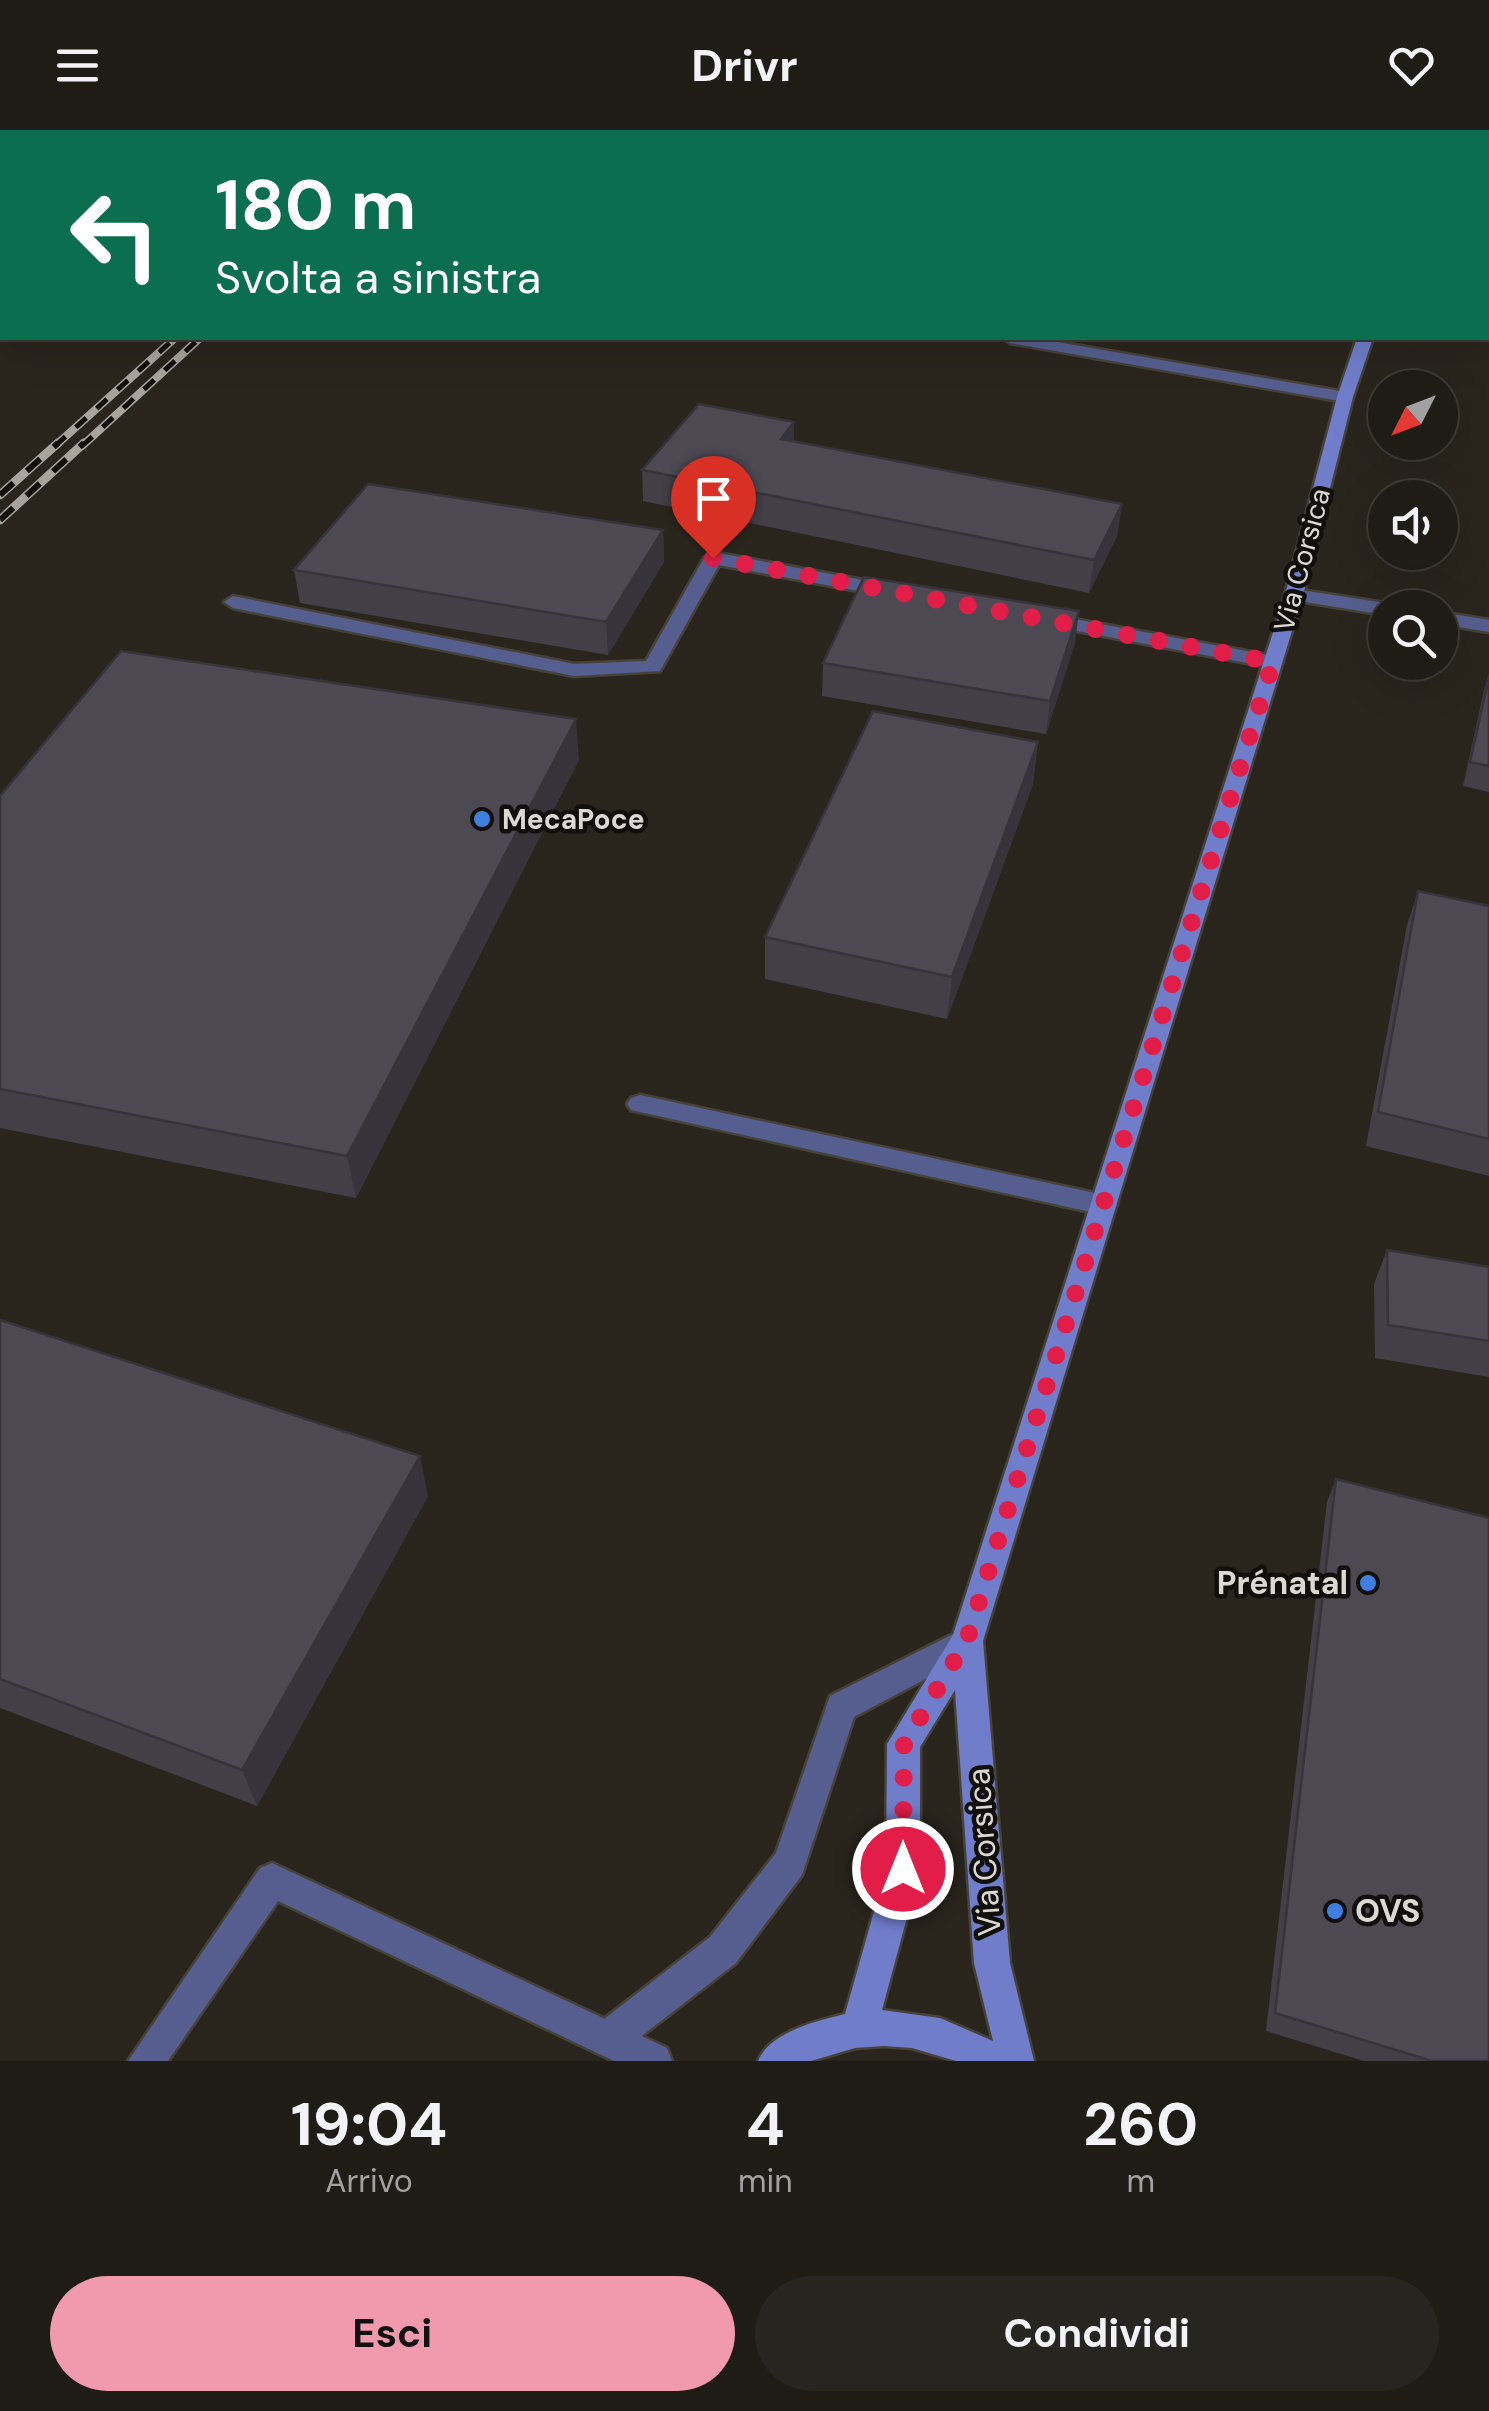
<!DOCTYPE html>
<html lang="it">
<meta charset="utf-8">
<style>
body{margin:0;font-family:"DM Sans",sans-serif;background:#27251f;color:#f1f3f6;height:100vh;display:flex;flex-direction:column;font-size:38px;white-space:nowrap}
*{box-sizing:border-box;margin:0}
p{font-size:32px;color:#a1a1a1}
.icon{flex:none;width:55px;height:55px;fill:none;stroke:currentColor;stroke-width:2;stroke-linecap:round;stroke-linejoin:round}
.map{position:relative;height:1931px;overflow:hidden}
.panel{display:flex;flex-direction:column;background:#1f1c16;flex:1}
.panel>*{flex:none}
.top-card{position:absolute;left:0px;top:0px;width:1490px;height:210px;box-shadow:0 10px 40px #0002,0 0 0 2px #3c3a35;background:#0b6e4f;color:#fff;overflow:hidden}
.needle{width:65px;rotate:228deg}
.buttons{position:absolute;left:1368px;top:240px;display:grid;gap:20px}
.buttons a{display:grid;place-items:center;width:90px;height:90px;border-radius:50%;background:#1f1c16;box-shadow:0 10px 40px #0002,0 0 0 2px #3c3a35;font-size:50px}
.pin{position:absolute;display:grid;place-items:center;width:85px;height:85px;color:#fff;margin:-102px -42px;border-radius:50% 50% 50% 0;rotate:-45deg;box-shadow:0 0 10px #0007}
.pin .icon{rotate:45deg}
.me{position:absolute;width:110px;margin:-55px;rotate:0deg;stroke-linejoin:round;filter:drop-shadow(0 0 8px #0008)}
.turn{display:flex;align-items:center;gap:35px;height:210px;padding:0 50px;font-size:45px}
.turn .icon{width:130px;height:130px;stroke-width:2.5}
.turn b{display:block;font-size:70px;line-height:85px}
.eta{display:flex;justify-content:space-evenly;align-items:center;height:170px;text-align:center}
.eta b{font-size:60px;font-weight:700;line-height:70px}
.primary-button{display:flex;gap:20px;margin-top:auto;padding:20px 50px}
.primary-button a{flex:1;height:115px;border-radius:60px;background:#f29aad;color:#111;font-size:40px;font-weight:700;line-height:115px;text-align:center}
.primary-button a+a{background:#27251f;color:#f1f3f6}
header{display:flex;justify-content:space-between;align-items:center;height:130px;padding:0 50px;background:#1f1c16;font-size:45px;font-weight:700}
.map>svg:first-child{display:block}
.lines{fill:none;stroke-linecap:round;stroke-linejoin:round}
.lane-casing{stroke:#46423a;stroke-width:5}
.street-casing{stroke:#46423a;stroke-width:5}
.secondary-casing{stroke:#46423a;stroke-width:5}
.lane{fill:#555e8e;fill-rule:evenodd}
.street{fill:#555e8e;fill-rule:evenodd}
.secondary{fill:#707dca;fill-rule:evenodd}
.rail-far1-casing{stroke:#a7a39d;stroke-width:8}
.rail-casing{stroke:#a7a39d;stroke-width:9}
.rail-far1{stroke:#100f0b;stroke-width:5;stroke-dasharray:14;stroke-linecap:butt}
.rail{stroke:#100f0b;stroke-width:6;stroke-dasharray:18;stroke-linecap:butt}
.wall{fill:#423f47}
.shaded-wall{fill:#36333a}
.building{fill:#4d4953;stroke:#36333a;stroke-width:2.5}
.route{stroke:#e11d48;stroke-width:18;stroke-dasharray:0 32.4}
.shop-dot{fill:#3f7fe0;stroke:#100f0b;stroke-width:4}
.labels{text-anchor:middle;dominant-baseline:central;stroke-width:9;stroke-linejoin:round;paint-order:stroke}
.street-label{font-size:28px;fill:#dcd9d4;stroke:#100f0b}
.poi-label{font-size:28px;font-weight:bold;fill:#dcd9d4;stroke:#100f0b;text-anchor:start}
.near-poi-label{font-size:32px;font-weight:bold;fill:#dcd9d4;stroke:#100f0b;text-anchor:end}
.near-street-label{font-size:32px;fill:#dcd9d4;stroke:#100f0b}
</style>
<header><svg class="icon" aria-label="menu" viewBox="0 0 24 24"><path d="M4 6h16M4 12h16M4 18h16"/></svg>Drivr<svg class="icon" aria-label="heart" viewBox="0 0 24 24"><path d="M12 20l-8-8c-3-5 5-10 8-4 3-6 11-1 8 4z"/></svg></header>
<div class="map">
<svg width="1489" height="1931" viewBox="0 0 1489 1931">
<rect width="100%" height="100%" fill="#29251d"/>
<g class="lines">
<defs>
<path id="lane" d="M1003 208H1034L1345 262 1353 267 1345 272 1010 213Z
M713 422 890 455 899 461 890 467 719 435 660 541 574 546 233 478 224 472 233 466 574 534 646 531 704 428Z
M1047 484 1273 526 1283 532 1273 538 1040 494V486Z
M640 965 1104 1065 1113 1068 1117 1075 1113 1082 1104 1085 631 980 627 974 631 968Z
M272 1733 667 1918 672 1931H614L278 1771 168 1931H128L260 1738Z"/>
<path id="street" d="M1294 459 1385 473 1393 478H1385V485L1287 469 1285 465Z
M1440 482 1489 490V502L1440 494Z
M967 1497 978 1501 983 1511 978 1521 854 1587 802 1745 736 1833 621 1922 608 1927 595 1922 590 1909 595 1896 710 1807 776 1723 830 1566Z"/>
<path id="secondary" d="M1357 208H1373L1353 267 1303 465 983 1511 1010 1833 1034 1931H956L912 1918 884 1916 855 1918 811 1931H758C770 1902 816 1891 845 1884L886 1739 887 1614 953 1505 1285 465 1337 267ZM955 1560 974 1833 993 1911 940 1888 882 1880 920 1739V1617Z"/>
</defs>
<use href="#lane" class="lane-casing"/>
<use href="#street" class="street-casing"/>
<use href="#secondary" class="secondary-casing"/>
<use href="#lane" class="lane"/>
<use href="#street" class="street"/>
<use href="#secondary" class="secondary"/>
<defs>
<path id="rail-far1" d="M447 2 451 0
M467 2 471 0
M55 316 175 208
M82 316 200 208"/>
<path id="rail" d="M0 365 58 313
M0 390 84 313"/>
</defs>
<use href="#rail-far1" class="rail-far1-casing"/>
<use href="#rail" class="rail-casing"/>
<use href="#rail-far1" class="rail-far1"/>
<use href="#rail" class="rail"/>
</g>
<path class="wall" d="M1284 0H1362L1361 2H1283Z
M794 292V311L1122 374 1117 406 1089 463 643 371 642 340Z
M663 400 664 432 608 525 300 473 294 440Z
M1075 513 1046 604 822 566 823 533Z
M1489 544V662L1463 656 1484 560Z
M1038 612 1033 654 947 889 765 849V807Z
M579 630 356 1068 0 998V666Z
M1418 761 1489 776V1046L1366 1016 1407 795Z
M1387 1120 1489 1137V1247L1375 1228 1374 1154Z
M0 1190 428 1366 257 1676 0 1578Z
M1336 1349 1489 1931H1364L1266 1901 1327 1372Z"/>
<path class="shaded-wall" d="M794 292V323L781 309Z
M1122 374 1117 406 1089 463 1094 430Z
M663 400 664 432 608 525 606 492Z
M1079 481 1075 513 1046 604 1050 571Z
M576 589 579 630 356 1068 347 1026Z
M1038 612 1033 654 947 889 952 847Z
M420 1326 428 1366 257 1676 242 1640Z"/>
<path class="building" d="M699 274 794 292 781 309 1122 374 1094 430 642 340Z
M368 354 663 400 606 492 294 440Z
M864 447 1079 481 1050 571 823 533Z
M121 521 576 589 347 1026 0 959V666Z
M1489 547V636L1470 632Z
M873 581 1038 612 952 847 765 807Z
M1418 761 1489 776V1009L1378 982Z
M1387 1120 1489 1137V1211L1388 1195Z
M0 1190 420 1326 242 1640 0 1549Z
M1336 1349 1489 1388V1931H1432L1275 1883Z"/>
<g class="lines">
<path class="route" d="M713 428 1273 532 967 1510 904 1614 903 1739"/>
</g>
<g class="shop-dot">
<circle cx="482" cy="689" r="10"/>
<circle cx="1368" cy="1453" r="10"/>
<circle cx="1335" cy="1781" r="10"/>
</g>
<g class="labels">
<g class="street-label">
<text transform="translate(1302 430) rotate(-75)">Via Corsica</text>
</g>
<g class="poi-label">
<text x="502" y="689">MecaPoce</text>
</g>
<g class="near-poi-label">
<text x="1348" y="1453">Prénatal</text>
<text x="1355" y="1781" text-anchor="start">OVS</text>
</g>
<g class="near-street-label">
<text transform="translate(984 1722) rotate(-94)">Via Corsica</text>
</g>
</g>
</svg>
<div class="buttons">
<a><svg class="needle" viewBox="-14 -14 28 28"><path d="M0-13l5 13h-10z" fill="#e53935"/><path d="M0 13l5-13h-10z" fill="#a1a1a1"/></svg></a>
<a><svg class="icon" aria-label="sound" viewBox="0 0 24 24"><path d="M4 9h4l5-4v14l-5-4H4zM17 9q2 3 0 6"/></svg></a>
<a><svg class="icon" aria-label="search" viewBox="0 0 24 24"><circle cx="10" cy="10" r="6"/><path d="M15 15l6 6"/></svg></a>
</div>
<div class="pin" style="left:713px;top:428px;background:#d93025"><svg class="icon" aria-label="arrive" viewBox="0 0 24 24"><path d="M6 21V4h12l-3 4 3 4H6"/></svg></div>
<svg class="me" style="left:903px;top:1739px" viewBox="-20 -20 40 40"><circle r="17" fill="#e11d48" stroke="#fff" stroke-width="3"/><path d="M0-11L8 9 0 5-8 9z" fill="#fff"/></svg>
<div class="top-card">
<div class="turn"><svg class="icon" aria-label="left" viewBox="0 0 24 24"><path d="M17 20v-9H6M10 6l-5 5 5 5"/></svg><div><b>180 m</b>Svolta a sinistra</div></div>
</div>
</div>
<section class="panel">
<div class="eta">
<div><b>19:04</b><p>Arrivo</p></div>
<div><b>4</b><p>min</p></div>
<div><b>260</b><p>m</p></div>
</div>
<div class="primary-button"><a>Esci</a><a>Condividi</a></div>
</section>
